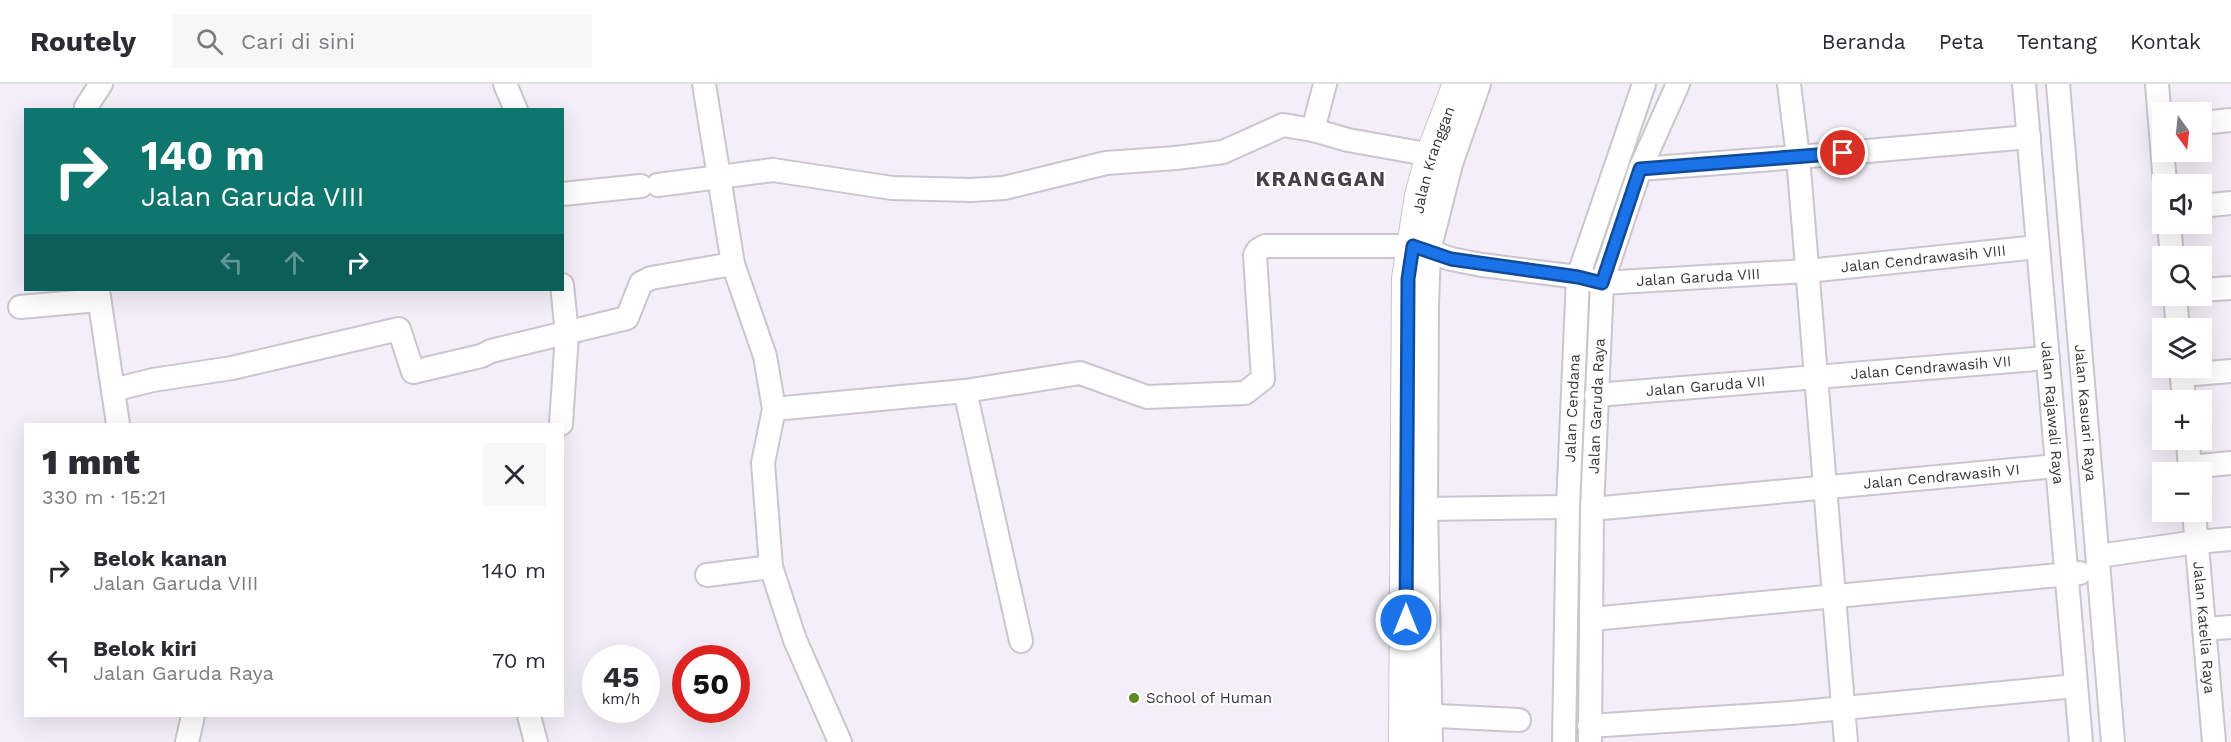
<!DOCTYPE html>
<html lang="id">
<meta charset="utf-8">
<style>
body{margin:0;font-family:"Work Sans",sans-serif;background:#f7f7f7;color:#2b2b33;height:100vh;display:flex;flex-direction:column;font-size:22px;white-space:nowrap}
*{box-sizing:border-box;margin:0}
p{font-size:20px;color:#7c7c81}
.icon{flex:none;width:33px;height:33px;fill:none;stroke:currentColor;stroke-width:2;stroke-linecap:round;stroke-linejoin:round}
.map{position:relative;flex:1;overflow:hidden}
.details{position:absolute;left:24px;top:339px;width:540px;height:294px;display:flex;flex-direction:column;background:#fff;border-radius:0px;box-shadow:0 6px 24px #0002}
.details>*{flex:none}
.guide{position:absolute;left:24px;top:24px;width:540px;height:183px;border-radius:0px;box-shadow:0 6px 24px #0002;background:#0f766e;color:#fff;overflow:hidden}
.needle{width:39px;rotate:165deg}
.buttons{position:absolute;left:2152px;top:18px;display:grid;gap:12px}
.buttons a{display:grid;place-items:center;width:60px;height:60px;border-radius:0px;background:#fff;box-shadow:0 6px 24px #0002;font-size:30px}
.speed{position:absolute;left:582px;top:561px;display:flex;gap:12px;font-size:30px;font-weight:700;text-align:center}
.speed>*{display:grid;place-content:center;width:78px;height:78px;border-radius:50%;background:#fff;box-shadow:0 6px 24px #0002;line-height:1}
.speed small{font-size:15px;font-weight:400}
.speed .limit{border:9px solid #d22;background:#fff;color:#111}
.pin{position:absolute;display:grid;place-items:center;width:51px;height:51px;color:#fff;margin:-26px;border:3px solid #fff;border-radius:50%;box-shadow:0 2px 6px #0007}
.me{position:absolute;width:66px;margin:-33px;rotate:0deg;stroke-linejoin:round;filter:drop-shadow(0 0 4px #0008)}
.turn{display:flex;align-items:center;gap:21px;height:126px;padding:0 18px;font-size:27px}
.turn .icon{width:78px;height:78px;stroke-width:2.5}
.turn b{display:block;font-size:42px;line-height:51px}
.lanes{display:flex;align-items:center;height:57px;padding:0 18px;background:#0003;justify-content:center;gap:30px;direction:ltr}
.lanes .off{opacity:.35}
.round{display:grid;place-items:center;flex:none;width:63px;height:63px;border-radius:0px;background:#f7f7f7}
.head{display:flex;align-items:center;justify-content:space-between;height:102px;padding:0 18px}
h1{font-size:36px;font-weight:800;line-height:45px}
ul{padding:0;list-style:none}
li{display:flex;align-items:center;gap:18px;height:90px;padding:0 18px}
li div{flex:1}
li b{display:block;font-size:22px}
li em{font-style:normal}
header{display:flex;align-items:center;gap:36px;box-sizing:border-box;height:84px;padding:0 30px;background:#fff;border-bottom:2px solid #e1e1e2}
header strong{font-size:28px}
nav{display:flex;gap:33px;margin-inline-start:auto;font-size:21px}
.search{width:420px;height:54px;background:#f7f7f7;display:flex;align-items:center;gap:15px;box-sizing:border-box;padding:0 21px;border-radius:0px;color:#7c7c81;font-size:22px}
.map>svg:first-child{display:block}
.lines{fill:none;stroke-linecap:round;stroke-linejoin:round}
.minor-casing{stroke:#cac5ce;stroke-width:26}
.secondary-casing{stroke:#cac5ce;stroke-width:34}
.minor{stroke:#fff;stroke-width:22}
.secondary{stroke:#fff;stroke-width:32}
.route-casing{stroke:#114b97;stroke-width:15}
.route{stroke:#1a73e8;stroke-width:10}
.poi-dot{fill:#5a8a1f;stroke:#fefdff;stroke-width:2}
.labels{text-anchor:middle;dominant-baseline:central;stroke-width:4.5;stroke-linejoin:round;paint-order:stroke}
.street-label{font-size:15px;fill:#38363a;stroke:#fefdff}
.poi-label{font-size:15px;fill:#38363a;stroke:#fefdff;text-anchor:start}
.district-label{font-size:21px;font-weight:bold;letter-spacing:1.5px;fill:#464149;stroke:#fefdff}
</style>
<header>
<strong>Routely</strong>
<div class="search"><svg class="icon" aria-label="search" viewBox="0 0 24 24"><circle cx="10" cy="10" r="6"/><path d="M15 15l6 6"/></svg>Cari di sini</div>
<nav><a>Beranda</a><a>Peta</a><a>Tentang</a><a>Kontak</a></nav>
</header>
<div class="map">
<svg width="2231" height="658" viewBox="0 0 2231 658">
<rect width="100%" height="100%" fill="#f3eef7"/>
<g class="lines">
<defs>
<g id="minor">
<path d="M505 0 516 26"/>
<path d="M704 0 733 180 765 272 774 325 763 379 771 483 795 556 840 658"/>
<path d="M1789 0 1798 73 1846 658"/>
<path id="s1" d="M2024 0 2081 658"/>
<path id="s2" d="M2058 0 2113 658"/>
<path d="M2157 0 2165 100"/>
<path d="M86 23 101 0"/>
<path d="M2202 39 2231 36"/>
<path d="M1313 46 1325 0"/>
<path d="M1640 85 1798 73 2029 53"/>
<path d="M658 101 773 86 892 104 971 106 1004 104 1106 79 1176 74 1223 68 1283 41 1313 46 1348 56 1432 71"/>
<path d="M562 110 641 102"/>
<path d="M2202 122 2231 119"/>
<path d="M2169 140 2172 172"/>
<path d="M98 206 118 340"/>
<path d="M2202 206 2231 204"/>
<path d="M2175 212 2178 244"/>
<path d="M20 223 99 216"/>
<path d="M2181 284 2184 316"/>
<path d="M2182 291 2231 287"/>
<path d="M113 306 153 296 232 284 399 245 413 288 481 272 491 267 627 234 641 199 651 194 733 180"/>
<path d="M965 307 1021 557"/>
<path id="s3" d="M1596 311 2048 274"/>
<path id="s4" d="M774 325 965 307 1080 289 1147 313 1245 309 1263 295 1255 171 1258 166 1265 162H1413L1451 175 1482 181 1578 193 1602 199 1807 187 2038 163"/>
<path d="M561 340 567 250 562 201"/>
<path d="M2188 356 2190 388"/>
<path d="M2190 383 2231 379"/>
<path d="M1426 425 1568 423"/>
<path id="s5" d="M1592 425 2057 382"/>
<path id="s6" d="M2194 428 2214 658"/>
<path d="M2098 472 2197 458 2231 455"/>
<path d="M707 491 771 483"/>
<path d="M1592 535 2080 489"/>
<path d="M2204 545 2231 543"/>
<path d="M1416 631 1519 636"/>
<path d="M529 632 536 658"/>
<path d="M1589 642 1791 629 2076 602"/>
<path d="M187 658 193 632"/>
<path d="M1431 658 1426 425 1427 221 1429 167 1451 80 1479 0"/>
<path id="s7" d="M1564 658 1568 423 1578 193 1644 0"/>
<path id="s8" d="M1590 658 1592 425 1602 199 1640 85 1678 0"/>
</g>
<g id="secondary">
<path id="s9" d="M1405 658 1408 195 1421 112 1432 71 1459 0"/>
</g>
</defs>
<use href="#minor" class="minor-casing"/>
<use href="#secondary" class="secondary-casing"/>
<use href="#minor" class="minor"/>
<use href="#secondary" class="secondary"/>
</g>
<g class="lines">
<defs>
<path id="route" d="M1406 536 1408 195 1413 162 1451 175 1578 193 1602 199 1640 85 1843 69"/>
</defs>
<use href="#route" class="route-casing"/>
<use href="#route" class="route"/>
</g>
<circle class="poi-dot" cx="1134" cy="614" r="6"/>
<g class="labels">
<g class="street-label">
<text stroke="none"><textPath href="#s9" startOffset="585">Jalan Kranggan</textPath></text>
<text stroke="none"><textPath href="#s4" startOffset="1302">Jalan Cendrawasih VIII</textPath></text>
<text stroke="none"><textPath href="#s4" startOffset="1076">Jalan Garuda VIII</textPath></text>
<text stroke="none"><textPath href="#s3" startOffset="336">Jalan Cendrawasih VII</textPath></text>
<text stroke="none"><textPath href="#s3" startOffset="110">Jalan Garuda VII</textPath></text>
<text stroke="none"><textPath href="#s8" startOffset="336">Jalan Garuda Raya</textPath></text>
<text stroke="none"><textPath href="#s7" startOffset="334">Jalan Cendana</textPath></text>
<text stroke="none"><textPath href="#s1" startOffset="330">Jalan Rajawali Raya</textPath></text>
<text stroke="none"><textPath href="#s2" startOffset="330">Jalan Kasuari Raya</textPath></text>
<text stroke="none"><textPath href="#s5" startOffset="351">Jalan Cendrawasih VI</textPath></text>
<text stroke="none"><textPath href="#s6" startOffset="116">Jalan Katelia Raya</textPath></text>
</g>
<g class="poi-label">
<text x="1146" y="614">School of Human</text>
</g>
<g class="district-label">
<text x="1321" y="94">KRANGGAN</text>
</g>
</g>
</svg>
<div class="buttons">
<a><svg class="needle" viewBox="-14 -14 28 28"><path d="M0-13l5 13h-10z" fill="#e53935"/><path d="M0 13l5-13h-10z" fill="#7c7c81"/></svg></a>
<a><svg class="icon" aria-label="sound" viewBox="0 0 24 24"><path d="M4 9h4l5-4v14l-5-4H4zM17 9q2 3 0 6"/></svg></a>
<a><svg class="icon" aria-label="search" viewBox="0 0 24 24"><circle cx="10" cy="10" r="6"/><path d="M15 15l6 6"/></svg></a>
<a><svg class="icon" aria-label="layers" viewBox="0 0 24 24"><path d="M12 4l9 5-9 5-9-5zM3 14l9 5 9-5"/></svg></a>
<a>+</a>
<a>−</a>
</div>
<div class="speed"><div>45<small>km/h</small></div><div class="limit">50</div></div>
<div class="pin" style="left:1843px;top:69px;background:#d93025"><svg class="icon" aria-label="arrive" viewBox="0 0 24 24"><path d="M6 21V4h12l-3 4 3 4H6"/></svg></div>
<svg class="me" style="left:1406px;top:536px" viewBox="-20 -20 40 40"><circle r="17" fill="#1a73e8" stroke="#fff" stroke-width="3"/><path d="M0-11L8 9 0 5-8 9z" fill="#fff"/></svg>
<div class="guide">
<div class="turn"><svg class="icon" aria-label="right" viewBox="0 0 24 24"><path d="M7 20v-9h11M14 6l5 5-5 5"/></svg><div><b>140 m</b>Jalan Garuda VIII</div></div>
<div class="lanes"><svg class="icon off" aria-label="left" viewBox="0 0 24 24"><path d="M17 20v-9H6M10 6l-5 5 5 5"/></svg><svg class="icon off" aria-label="ahead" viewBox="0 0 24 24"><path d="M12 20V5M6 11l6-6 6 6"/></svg><svg class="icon" aria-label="right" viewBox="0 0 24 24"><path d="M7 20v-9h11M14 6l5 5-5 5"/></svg></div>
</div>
<section class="details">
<div class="head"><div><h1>1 mnt</h1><p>330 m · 15:21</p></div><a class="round"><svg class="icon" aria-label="close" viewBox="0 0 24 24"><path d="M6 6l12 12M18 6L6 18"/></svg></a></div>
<ul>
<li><svg class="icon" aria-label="right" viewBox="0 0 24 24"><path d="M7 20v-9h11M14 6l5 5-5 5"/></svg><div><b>Belok kanan</b><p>Jalan Garuda VIII</p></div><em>140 m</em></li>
<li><svg class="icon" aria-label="left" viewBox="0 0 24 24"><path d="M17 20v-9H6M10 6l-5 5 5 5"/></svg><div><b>Belok kiri</b><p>Jalan Garuda Raya</p></div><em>70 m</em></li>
</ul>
</section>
</div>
